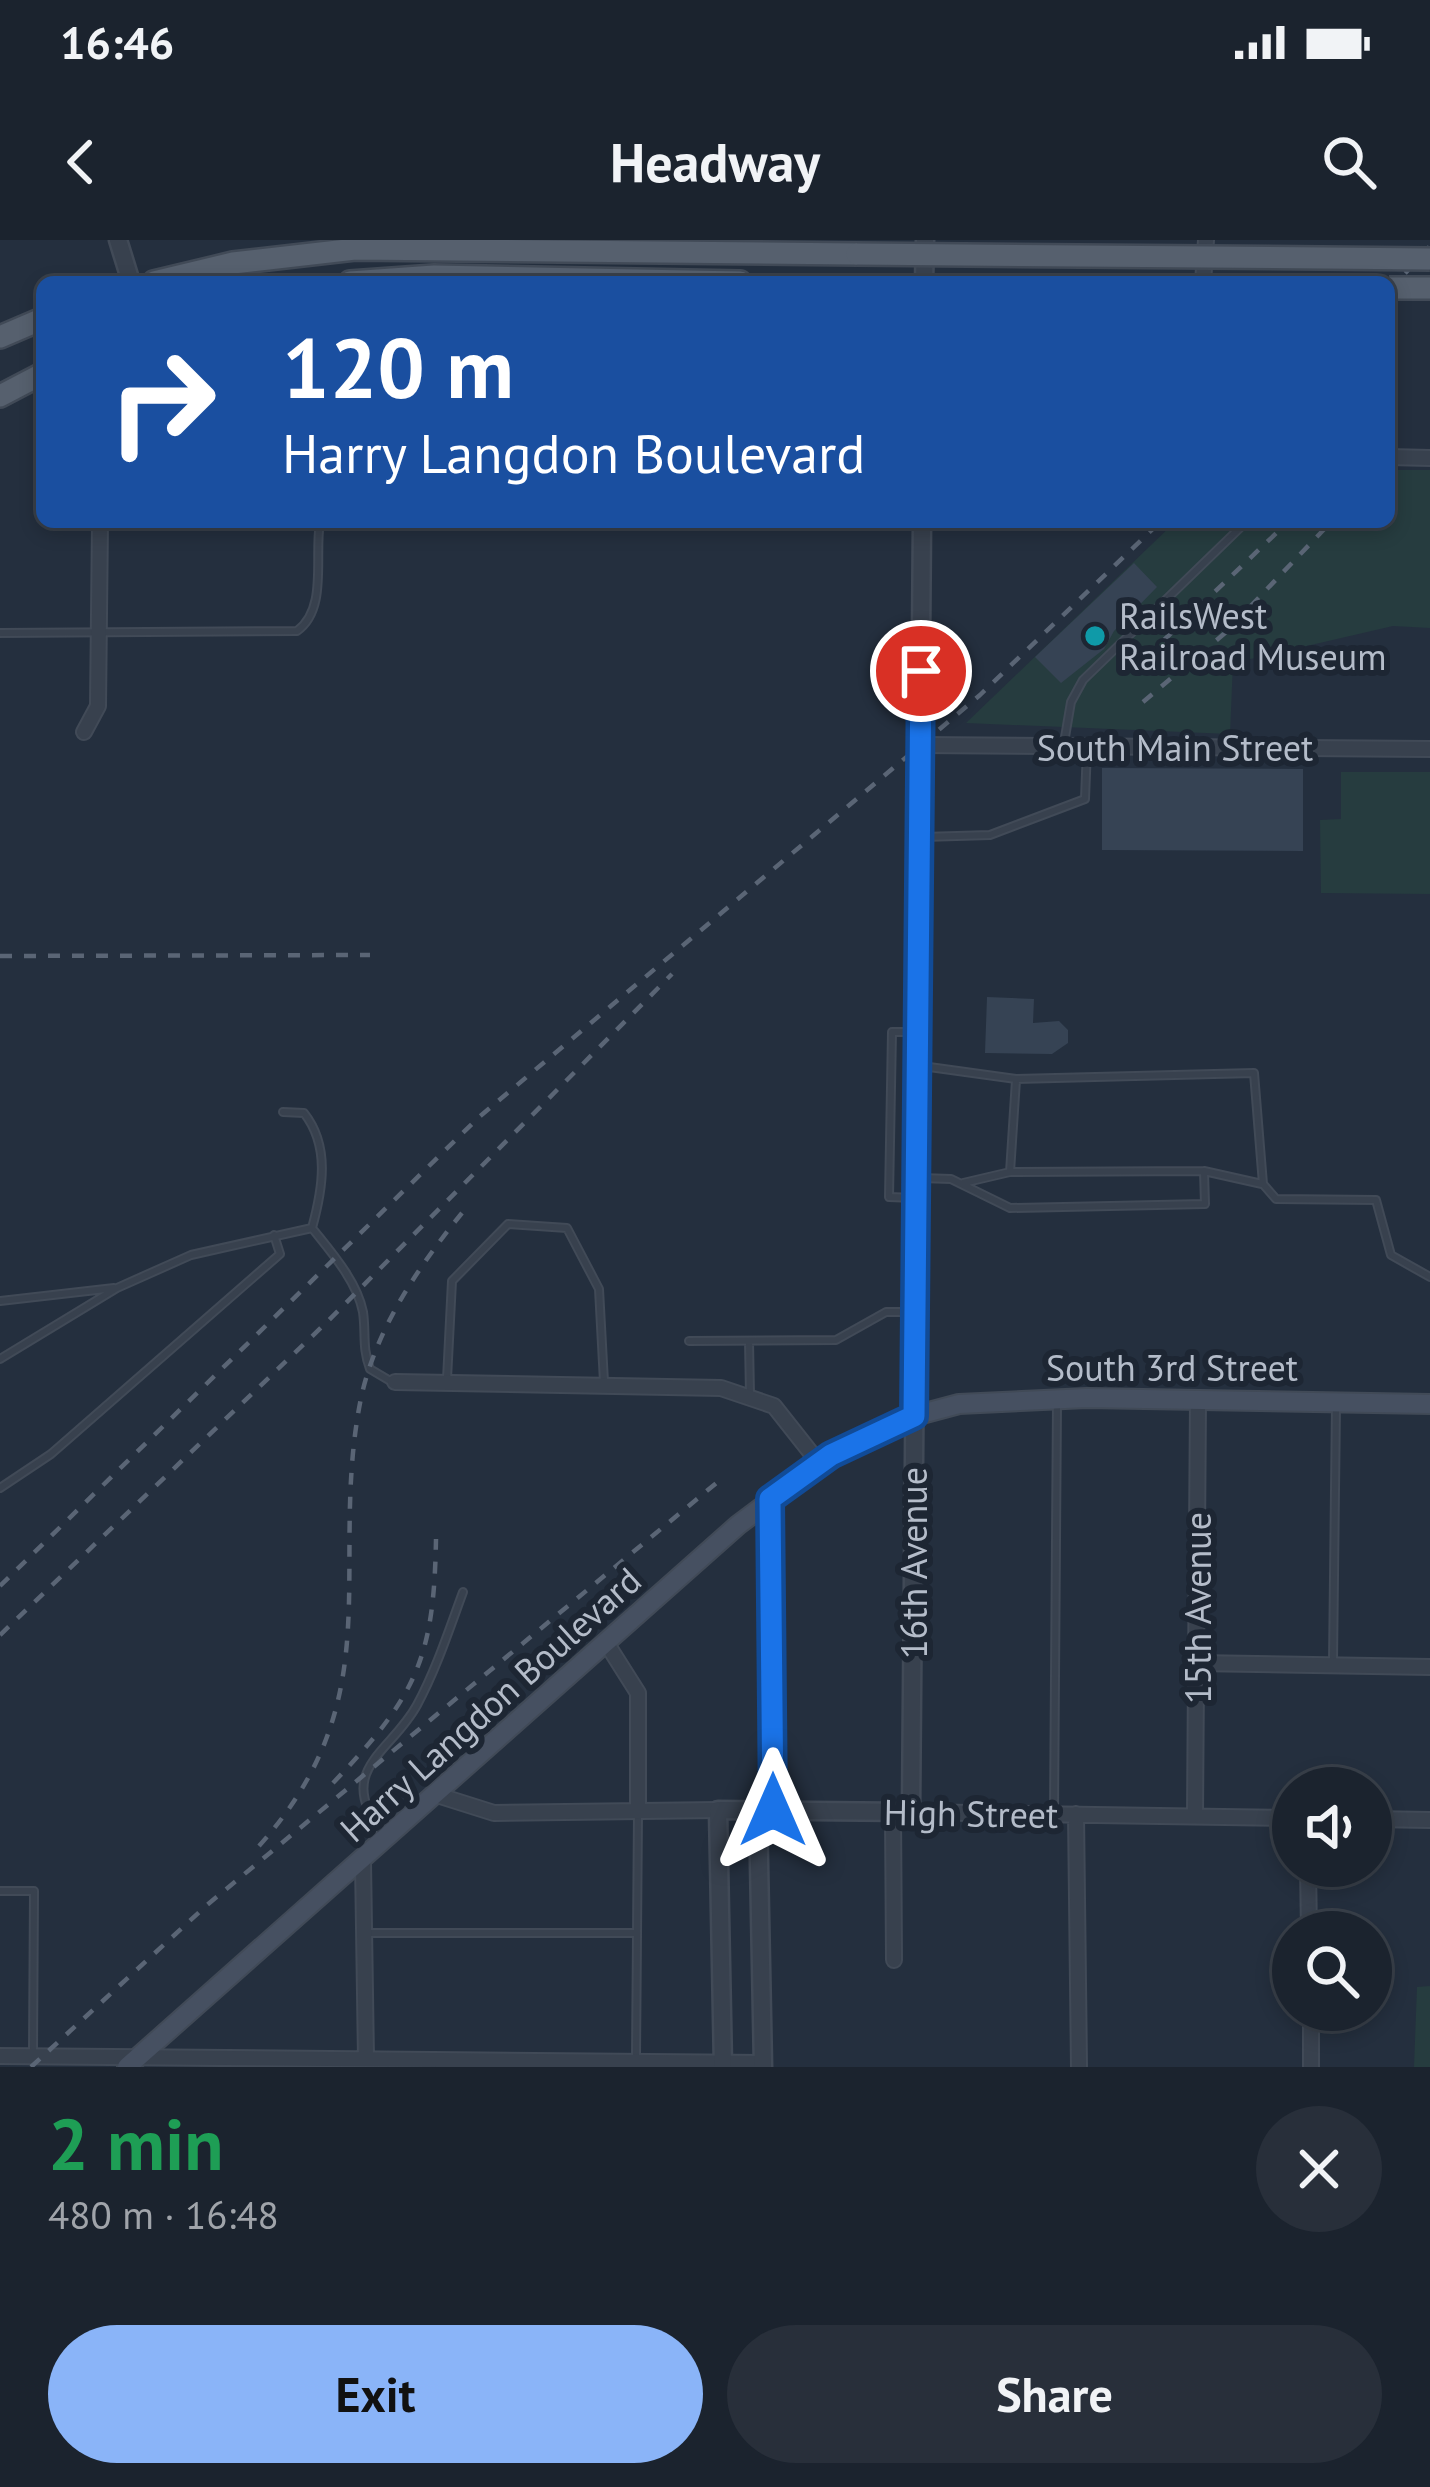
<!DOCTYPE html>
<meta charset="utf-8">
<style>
body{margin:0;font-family:"PT Sans",sans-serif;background:#282f3a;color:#f1f3f6;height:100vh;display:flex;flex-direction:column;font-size:45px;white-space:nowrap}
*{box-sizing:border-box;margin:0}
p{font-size:39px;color:#a0a4aa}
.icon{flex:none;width:66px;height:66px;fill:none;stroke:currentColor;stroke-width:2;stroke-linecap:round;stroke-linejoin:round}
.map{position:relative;height:1827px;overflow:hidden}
.details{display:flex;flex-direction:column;background:#1b232e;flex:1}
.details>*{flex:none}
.banner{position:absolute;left:36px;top:36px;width:1359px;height:252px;border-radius:18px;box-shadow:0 6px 18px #0003,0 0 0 3px #39404a;background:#1a4fa0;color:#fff;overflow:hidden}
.controls{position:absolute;left:1272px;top:1527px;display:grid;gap:24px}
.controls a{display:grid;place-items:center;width:120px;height:120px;border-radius:50%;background:#1b232e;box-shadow:0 6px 18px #0003,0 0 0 3px #39404a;font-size:60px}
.pin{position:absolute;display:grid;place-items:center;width:102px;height:102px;color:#fff;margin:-51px;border:6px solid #fff;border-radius:50%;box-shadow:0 3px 12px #0007}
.me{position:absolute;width:132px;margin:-66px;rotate:0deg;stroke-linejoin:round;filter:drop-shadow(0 0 9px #0008)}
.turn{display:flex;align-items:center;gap:42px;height:252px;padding:0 48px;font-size:54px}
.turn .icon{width:156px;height:156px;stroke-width:2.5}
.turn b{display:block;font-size:84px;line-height:102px}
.round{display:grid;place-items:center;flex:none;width:126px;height:126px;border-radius:63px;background:#282f3a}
.headline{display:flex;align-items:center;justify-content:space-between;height:204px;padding:0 48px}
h1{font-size:72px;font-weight:700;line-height:90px;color:#1e9e55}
.button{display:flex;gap:24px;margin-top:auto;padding:24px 48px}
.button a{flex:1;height:138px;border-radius:72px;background:#8ab4f8;color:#111;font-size:48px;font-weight:700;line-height:138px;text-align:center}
.button a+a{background:#282f3a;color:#f1f3f6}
.status{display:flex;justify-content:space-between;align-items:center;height:84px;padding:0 60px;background:#1b232e;direction:ltr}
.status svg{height:33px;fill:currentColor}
header{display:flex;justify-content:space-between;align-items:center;height:156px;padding:0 48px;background:#1b232e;font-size:54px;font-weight:700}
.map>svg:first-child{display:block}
.green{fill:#263c3f}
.building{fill:#364354}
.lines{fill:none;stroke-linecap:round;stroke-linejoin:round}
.service-casing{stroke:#414a57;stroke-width:10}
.minor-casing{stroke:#414a57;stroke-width:18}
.tertiary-casing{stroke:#414a57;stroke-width:21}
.secondary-casing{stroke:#414a57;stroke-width:22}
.primary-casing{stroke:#414a57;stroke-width:26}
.service{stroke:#38414e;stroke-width:6}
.minor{stroke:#38414e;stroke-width:14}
.tertiary{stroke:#38414e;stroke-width:16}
.secondary{stroke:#465061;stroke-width:18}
.primary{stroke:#56606e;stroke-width:21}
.rail{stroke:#5a6575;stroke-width:4.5;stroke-dasharray:12 12;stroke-linecap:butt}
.primary-bridge-casing{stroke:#414a57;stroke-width:26;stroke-linecap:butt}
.primary-bridge{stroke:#56606e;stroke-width:21}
.route-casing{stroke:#114b97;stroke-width:30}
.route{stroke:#1a73e8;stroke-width:21}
.culture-dot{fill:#0f9aa8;stroke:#1d2633;stroke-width:4.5}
.labels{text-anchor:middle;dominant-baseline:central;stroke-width:12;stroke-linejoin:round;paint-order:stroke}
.poi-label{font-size:36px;fill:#b4bcc9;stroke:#1d2633;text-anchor:start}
.street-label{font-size:36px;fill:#b4bcc9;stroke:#1d2633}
</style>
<div class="status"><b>16:46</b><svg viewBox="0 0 49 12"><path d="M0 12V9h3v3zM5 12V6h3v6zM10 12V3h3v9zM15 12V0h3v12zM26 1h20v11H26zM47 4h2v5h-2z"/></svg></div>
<header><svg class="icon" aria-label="back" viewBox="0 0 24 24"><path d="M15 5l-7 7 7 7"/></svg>Headway<svg class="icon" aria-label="search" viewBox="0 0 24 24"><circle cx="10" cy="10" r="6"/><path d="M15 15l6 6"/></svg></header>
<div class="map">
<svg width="1430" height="1827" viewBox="0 0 1430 1827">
<rect width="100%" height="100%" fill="#242f3e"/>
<path class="green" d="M1389 230H1430V388L1393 386 1233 423 1230 494 966 483 1175 282H1389Z
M1341 532H1430V654L1321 653 1320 580 1341 579Z
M1430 1746V1827H1414L1417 1747Z"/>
<path class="building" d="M1134 323 1157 347 1114 391 1104 409 1061 443 1035 417Z
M1102 528 1303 529V611L1102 610Z
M987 757 1034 759 1033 783 1059 781 1068 790V803L1052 814 985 813Z"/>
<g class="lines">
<defs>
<path id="service" d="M0 393 297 391C328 369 314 316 320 282
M1064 503 1071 462 1083 440 1246 282
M923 597 990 595 1085 559 1087 508
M915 792H892L889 957 915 958
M922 826 1016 839 1254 833 1263 944 1276 959 1376 960 1391 1015 1430 1037
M283 872 304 873C330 906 323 948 312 988
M1010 932 1016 840
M921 938 951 939 1010 968 1205 964 1204 931 1262 944
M963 943 1010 932 1204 931
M0 1061 114 1048
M689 1101 836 1100 886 1072H912
M749 1101 750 1155
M0 1119 117 1048 191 1015 312 988C331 1012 357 1041 363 1072 366 1093 362 1108 370 1129L392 1142
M447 1139 452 1041 508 984 567 988 599 1049 604 1142
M0 1248 51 1214 280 1014 274 995
M771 1268 773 1567
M1333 1422 1336 1165
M1054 1573 1057 1163
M382 1593C334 1529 391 1513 417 1465 436 1430 449 1390 463 1352
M0 1651H34L33 1813
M365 1693H637
M636 1818 638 1573"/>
<path id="minor" d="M1203 42 1206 0
M1389 217 1430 218
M84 492 98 466 100 282
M920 505 1430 509
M395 1142 721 1148 774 1166 819 1223
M607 1404 638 1453V1571
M1196 1423 1430 1427
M437 1555 494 1573 718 1570
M893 1572 894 1720
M911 1572 1293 1578
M1076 1574 1079 1827
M1195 1576 1198 1160
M1371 1579 1430 1580
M363 1622 366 1819
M1308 1626 1309 1692
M1311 1770V1827
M0 1816 763 1823"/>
<path id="tertiary" d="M118 0 131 42
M924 42 925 0
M758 1571 763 1827
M723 1827 718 1570 911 1572 922 282"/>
<path id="secondary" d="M127 1827 738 1285 831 1215 914 1176 959 1164 1087 1158 1430 1164"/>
<path id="primary" d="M154 42 233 23 355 9 857 14
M350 42 434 36 740 42
M0 97 42 79
M0 156 42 134"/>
</defs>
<use href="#service" class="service-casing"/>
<use href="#minor" class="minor-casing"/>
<use href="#tertiary" class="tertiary-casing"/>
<use href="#secondary" class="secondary-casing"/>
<use href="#primary" class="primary-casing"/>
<use href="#service" class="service"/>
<use href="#minor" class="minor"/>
<use href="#tertiary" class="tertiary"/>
<use href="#secondary" class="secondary"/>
<use href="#primary" class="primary"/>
<path class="rail" d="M1389 51 1430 6
M1163 401 1288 282
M1143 462 1225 393 1331 282
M0 716 370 715
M0 1346 478 878 980 455 1160 282
M0 1395 328 1081 672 734
M333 1543C416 1456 434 1420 436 1299
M259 1606C394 1456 327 1327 361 1158 376 1089 418 1027 462 973
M31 1827 207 1665 720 1240"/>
<defs>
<path id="primary-bridge" d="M857 14 1430 19
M1389 48H1430"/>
</defs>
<use href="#primary-bridge" class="primary-bridge-casing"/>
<use href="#primary-bridge" class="primary-bridge"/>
</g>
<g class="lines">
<defs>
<path id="route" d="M773 1570 770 1259 831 1215 914 1176 921 431"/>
</defs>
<use href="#route" class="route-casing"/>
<use href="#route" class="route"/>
</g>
<circle class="culture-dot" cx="1095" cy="396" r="12"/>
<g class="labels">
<g class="poi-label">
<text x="1119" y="375">RailsWest<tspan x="1119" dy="41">Railroad Museum</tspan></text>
</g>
<g class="street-label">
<text x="1175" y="507">South Main Street</text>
<text x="1172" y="1127">South 3rd Street</text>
<text transform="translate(913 1323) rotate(-90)">16th Avenue</text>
<text transform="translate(1197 1368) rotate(-90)">15th Avenue</text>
<text transform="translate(490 1464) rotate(-42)">Harry Langdon Boulevard</text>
<text transform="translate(971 1573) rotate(1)">High Street</text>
</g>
</g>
</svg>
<div class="controls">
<a><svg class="icon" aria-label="sound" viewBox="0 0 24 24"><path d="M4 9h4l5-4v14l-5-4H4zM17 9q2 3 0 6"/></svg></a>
<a><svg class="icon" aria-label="search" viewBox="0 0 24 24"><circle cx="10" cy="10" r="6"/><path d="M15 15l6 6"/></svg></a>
</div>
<div class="pin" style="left:921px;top:431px;background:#d93025"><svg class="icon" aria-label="arrive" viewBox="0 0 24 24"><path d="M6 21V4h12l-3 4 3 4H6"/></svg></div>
<svg class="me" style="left:773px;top:1570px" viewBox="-20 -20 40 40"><path d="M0-17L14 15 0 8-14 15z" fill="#1a73e8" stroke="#fff" stroke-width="4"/></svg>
<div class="banner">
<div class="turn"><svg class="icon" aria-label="right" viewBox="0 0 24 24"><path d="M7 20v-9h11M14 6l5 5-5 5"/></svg><div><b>120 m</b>Harry Langdon Boulevard</div></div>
</div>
</div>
<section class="details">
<div class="headline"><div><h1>2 min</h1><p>480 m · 16:48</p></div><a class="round"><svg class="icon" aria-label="close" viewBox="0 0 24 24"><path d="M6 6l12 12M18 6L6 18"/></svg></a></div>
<div class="button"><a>Exit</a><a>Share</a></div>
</section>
